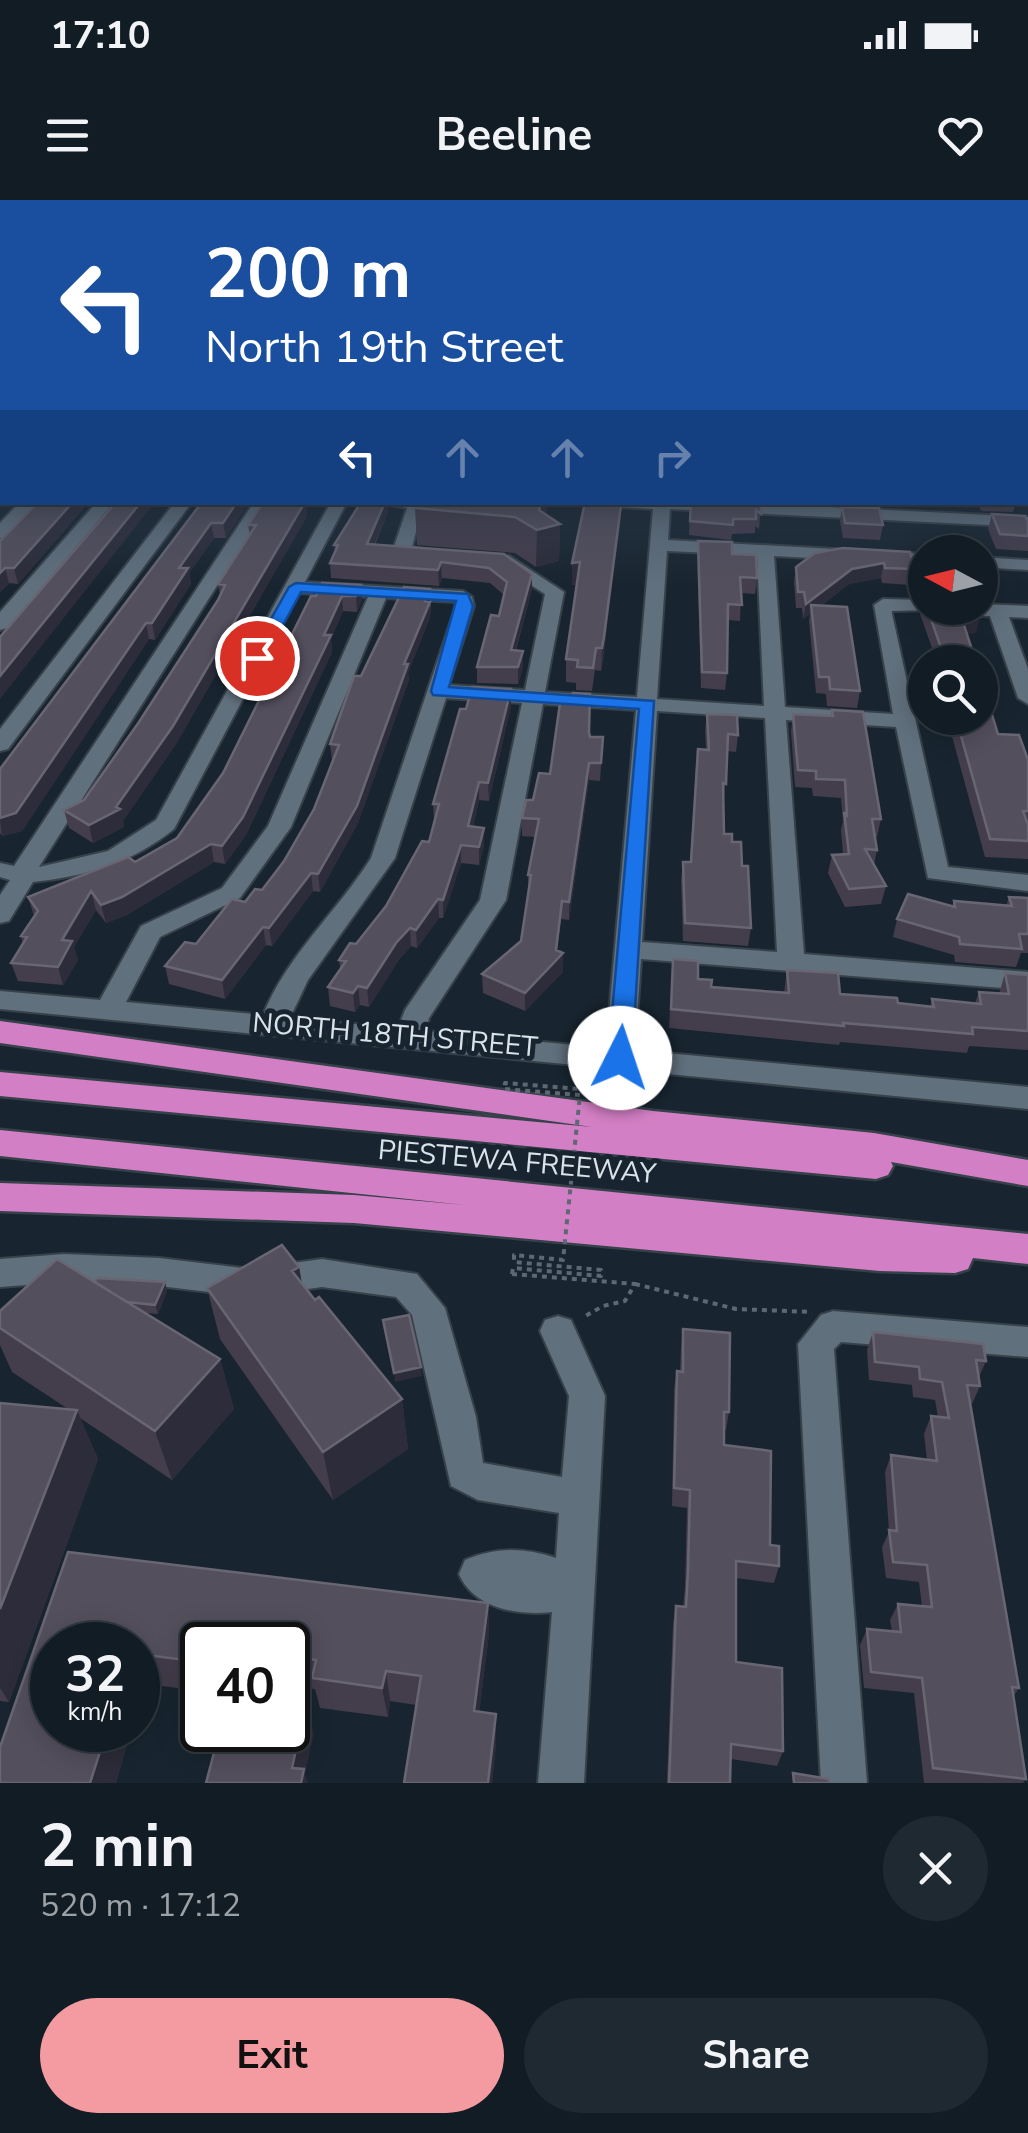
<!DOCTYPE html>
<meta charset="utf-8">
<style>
body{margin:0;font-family:"Nunito Sans",sans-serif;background:#1f2931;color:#f1f3f6;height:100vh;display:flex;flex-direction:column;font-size:38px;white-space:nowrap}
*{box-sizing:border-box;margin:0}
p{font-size:32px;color:#9ca1a6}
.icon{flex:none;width:55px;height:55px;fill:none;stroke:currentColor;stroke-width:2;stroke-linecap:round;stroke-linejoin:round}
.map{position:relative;height:1583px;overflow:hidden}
.panel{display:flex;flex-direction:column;background:#121c24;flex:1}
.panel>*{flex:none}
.hud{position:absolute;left:0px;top:0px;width:1030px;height:305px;box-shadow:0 5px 25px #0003,0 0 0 2px #313a41;background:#1a4fa0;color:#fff;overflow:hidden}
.needle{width:65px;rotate:277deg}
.tools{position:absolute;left:908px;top:335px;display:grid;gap:20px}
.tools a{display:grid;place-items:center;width:90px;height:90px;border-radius:50%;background:#121c24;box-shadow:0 5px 25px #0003,0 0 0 2px #313a41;font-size:50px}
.speed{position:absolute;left:30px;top:1422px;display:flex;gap:20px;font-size:50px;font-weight:700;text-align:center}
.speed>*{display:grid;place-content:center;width:130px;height:130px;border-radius:50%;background:#121c24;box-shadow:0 5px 25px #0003,0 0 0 2px #313a41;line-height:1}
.speed small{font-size:25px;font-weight:400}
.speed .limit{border:5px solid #111;border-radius:15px;background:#fff;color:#111}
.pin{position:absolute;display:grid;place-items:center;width:85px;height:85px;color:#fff;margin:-42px;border:5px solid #fff;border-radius:50%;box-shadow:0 2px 10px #0007}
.me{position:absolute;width:110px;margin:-55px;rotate:4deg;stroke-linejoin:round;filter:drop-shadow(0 0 8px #0008)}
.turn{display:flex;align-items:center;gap:35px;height:210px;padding:0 40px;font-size:45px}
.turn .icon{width:130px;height:130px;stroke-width:2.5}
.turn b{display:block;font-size:70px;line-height:85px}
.lanes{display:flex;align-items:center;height:95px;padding:0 40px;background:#0003;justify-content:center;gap:50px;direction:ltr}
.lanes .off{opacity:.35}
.round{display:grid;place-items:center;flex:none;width:105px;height:105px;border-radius:52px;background:#1f2931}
.head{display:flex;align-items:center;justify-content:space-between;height:170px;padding:0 40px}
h1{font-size:60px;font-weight:700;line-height:75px}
.cta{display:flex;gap:20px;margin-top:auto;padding:20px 40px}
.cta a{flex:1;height:115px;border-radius:60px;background:#f49aa1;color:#111;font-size:40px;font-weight:700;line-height:115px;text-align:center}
.cta a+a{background:#1f2931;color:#f1f3f6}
.status{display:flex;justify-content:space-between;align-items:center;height:70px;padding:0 50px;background:#121c24;direction:ltr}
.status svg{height:28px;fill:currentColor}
header{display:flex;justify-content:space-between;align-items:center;height:130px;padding:0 40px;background:#121c24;font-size:45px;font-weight:700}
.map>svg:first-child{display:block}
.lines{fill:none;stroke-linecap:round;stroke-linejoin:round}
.minor-casing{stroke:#37414a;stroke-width:4}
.major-casing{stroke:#37414a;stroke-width:35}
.highway-casing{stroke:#37414a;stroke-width:5}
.path{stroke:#5d6872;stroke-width:4;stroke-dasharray:5 5;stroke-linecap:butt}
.minor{fill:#61707d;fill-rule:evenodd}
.major{stroke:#a579a8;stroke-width:30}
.highway{fill:#d37fc5;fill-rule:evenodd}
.path-bridge{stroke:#5d6872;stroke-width:4;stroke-dasharray:5 5;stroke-linecap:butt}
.wall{fill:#443d4c}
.shaded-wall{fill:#2c2c3a}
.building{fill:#544f5d;stroke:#696673;stroke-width:2.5}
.route{fill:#1a73e8;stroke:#114b97;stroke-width:2.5}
.labels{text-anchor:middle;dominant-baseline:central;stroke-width:10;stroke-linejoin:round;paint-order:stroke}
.street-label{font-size:28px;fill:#dae3ea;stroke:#182530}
</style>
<div class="status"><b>17:10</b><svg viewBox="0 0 49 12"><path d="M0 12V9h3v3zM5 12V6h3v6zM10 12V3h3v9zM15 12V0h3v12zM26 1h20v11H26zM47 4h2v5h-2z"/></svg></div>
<header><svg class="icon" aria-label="menu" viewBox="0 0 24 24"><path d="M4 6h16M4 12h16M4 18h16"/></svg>Beeline<svg class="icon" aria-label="heart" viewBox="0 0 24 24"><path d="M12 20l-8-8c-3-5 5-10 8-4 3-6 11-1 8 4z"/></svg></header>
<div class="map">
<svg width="1028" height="1583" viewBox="0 0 1028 1583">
<rect width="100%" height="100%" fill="#182530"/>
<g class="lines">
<defs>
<path id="minor" d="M0 266H2V276H0Z
M20 302H38L6 337 0 338V323Z
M97 302H114L7 428 0 430V412Z
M175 302H192L8 549 0 551V529Z
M254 302H270L39 667 108 651 156 620 331 302H347L305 382 463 391 472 397 474 406 449 485 525 490 545 394 493 361 509 356 564 392 545 492 637 497 653 309 618 307 610 302H728L1028 317V327L670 309 668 340 925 354V364L774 356 785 507 893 514 874 405 883 399 925 400V408L932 410 892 411V414L948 667 1028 675V691L928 678 896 527 786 520 804 754 1028 772V790L641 759 635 850 1028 887V909L0 809V791L100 800 141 726 222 688 268 626 368 397 299 393 174 629C132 663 87 676 33 682L9 721 0 723V695L10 680 0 677V663L14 666ZM667 351 757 355 764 506 657 499ZM386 398 455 402 456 406 371 658C337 712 287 755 263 815L126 802 160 737 240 698 291 627ZM446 498 522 503 480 700 405 810 398 828 290 818 308 780 395 658ZM543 504 636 510 606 848 426 831 429 818 506 700ZM657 511 765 518 777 752 642 742Z
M373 302H424L412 347 440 353V361L396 354 393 350 407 308Z
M980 357 1028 360V370L980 367Z
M980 404 1028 406V418L1009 417 1028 469V504L1018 498 990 416 944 414 935 408H980Z
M64 1054 159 1058 251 1069 322 1059 417 1074 445 1108 476 1217 483 1263 562 1277 569 1196 540 1131 545 1120 558 1116 571 1120 605 1196 584 1583H538L552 1412C518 1416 473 1408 459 1374L465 1360C495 1347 524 1347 556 1358L559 1313 478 1300 451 1286 412 1115 396 1097 322 1087 251 1097 159 1086 64 1082 0 1087V1059Z
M833 1111 1028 1127V1157L841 1142 834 1149 867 1583H821L798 1144 821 1115Z"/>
<path id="major" d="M0 187 2 185"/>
<path id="highway" d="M0 821 653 911 874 933 1028 960V986L891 962 893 966 888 975 876 979 0 896V872L592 927 0 843Z
M0 930 1028 1034V1064L973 1058 968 1069 955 1073 880 1071 354 1023 0 1011V983L354 995 465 1005 0 956Z"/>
</defs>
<use href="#minor" class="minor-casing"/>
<use href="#major" class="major-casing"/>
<use href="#highway" class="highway-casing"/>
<path class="path" d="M587 878 586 882 644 887
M512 1074 635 1084 625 1101 603 1106 582 1118
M635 1084 736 1109 812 1112"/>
<use href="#minor" class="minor"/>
<use href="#major" class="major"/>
<use href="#highway" class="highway"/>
<path class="path-bridge" d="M512 1074 513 1068 601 1076V1070L514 1062V1055L563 1060 580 895 504 889 505 883 643 894 644 887"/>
</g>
<path class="wall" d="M38 302H89L18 384 9 383 0 392V341Z
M202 302 248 304 226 338H214L189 373 191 384 155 440 149 439 22 631 2 636 0 633V569Z
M307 302V316L176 544 123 621 124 627 93 643 69 628 64 610 84 600 139 522 220 395 218 384 250 335 248 325Z
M418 302H547V315L560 324 559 361 536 367 515 353 417 345 415 308Z
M690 302 761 303 759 329 755 326V333L732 334 731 340 689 335Z
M837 302H874L873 306Z
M978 302H1016L1013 312 981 311Z
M605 304 621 305 603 460 601 471 595 470 592 491 576 490V483L566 482V459L577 384 572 385V363Z
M842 307 883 325 880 340 843 338 840 321Z
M388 312 375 345 532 374V389L516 450 523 467 518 484 477 483V467L499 416 504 395 490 383 442 378 439 386 331 378 330 363 335 352 334 345Z
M992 314 1028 322V351L996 349 988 329Z
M698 341 732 354 757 378 755 394 741 393 740 421 728 420 727 473 725 490 701 488 697 356Z
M843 348 913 367 914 363 925 364V397L915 396 911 381 910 385 882 383 881 378 849 384 821 406 860 491 857 508 827 506 826 494 816 493 809 421 810 414 803 419 802 408H796L794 382 796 367Z
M361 385 362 400 357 412 343 411 331 439 332 452 246 635 225 664 214 662 127 715 106 723 96 710 74 747 78 760 63 785 18 781 11 763 23 744 21 736 34 716 28 697 135 662 177 638 223 573 316 396Z
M924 398 925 408H977L976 433 967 434 976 462H937L920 414Z
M431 404 430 417 408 473 409 480 358 623 320 692 313 691 272 746 266 745 225 799 169 784 165 766 196 744 245 702 262 690 284 661 314 609 332 561 330 544 361 476Z
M571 504 590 537H603L600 581 589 580 569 720 561 719 557 751 563 772 525 811 483 793 482 774 521 741 528 693V675L535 637 522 636V618L550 574Z
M511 506 489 601 479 600 473 627 484 628V646L479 665 461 663 443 718H439L417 748 411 746 398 761 369 807 360 805 355 812 330 806 328 787 340 769 339 760 356 744 386 706 429 642 434 621 433 604Z
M832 510 881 619 877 637H875L877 650 874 665 886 686 881 704 845 707 828 673 832 655 843 654 841 630 843 621 841 598 813 596 812 588 795 587 791 531 793 514 831 516Z
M707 514 738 535 736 552 727 551 724 601V634L732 642 742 666 751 728 748 746 683 741 681 680 683 662H690L696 566 706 549 705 531Z
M947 518H980L1028 560V659L985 657Z
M1009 697 1028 698V753H1021L1016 767 955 762 954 755 893 737 897 719 952 706 954 701 1006 706Z
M673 759 698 779 711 787 784 793 787 770 840 794 898 803 930 806 932 799 975 803 979 792 999 794 1005 773 1028 775V850L969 846 967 853 840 842 839 845 669 828Z
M299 1067 302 1084 315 1100 402 1199 408 1249 333 1300 220 1139 207 1088Z
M95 1082H165L167 1091 158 1114 145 1113 220 1159 234 1209 172 1280 80 1218 98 1259 9 1502 0 1501V1203L68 1209 12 1172 0 1145V1111Z
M683 1129 729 1212 726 1230H724V1245L779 1366 774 1383 736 1378V1462L783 1551 777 1566 731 1559 730 1583H667L673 1423 676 1406 683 1407 685 1387 687 1308 672 1306 674 1189 677 1171H680L681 1147Z
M873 1132 986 1161 979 1177 980 1186 972 1204H970L1019 1488 1013 1497 1026 1579 1023 1583H924L914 1493 864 1488 860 1445 867 1429 892 1431 890 1420 898 1404 922 1406 919 1382 886 1378 882 1347 889 1332 885 1272 891 1255 927 1260 924 1234 931 1216 938 1217 935 1200 913 1197 912 1185 869 1180 867 1150Z
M68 1352 488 1403 489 1434 479 1512 496 1514V1543L492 1583H404L416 1505 390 1501 388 1517 320 1508 315 1489 288 1486V1445H202V1491L145 1484 138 1509V1445H52V1530H131L116 1583H0V1547Z"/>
<path class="shaded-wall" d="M2 282V300L0 303V285Z
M73 302H89L18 384 14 368Z
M141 302H155L0 499V476Z
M237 302H248V304L226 338 223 323Z
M301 302H307V316L176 544 123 621 124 627 93 643 89 625 116 607Z
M385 302H388V312L368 359 367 344Z
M541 302H547V316L560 324 559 361 536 367 537 330Z
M621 305 620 325 601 471 602 448Z
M211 323 214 338 189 373 191 384 155 440 152 423 179 368Z
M441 362 442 378 439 386 438 370Z
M580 362 579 383 572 385V363Z
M884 363 881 378 849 384 812 413 811 405 810 414 803 419 806 404 852 369Z
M5 368 9 383 0 392V373Z
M532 374V389L511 466V450Z
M361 385 362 400 357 412 356 396Z
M430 389V417L408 473 409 480 358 623 320 692 318 674Z
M342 396 343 411 331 439 332 452 246 635 225 664 222 646Z
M980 417 976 433 959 435 962 419Z
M146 423 149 439 22 631 2 636 0 618Z
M523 451V467L518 484V467Z
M511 489V506L489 601 488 583Z
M589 563V580L569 720V702Z
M479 582V600L469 644 468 626Z
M484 628V646L479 665V647Z
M211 644 214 662 127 715 106 723 101 705Z
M461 645V663L443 718V700Z
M311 673 313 691 272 746 269 728Z
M91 691 96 710 74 747 78 760 63 785 58 767 62 740Z
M438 699 439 718 417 748 416 730Z
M562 701 556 761 563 753V772L525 811V793L556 750Z
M263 727 266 745 225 799 222 780Z
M410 728 411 746 398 761 369 807 367 788 396 743Z
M358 786 360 805 355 812 353 793Z
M299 1067 308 1118 292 1071Z
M165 1082 167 1091 158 1114 155 1105Z
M220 1159 234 1209 172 1280 155 1231Z
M421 1167 422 1176 395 1182 394 1173Z
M402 1199 408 1249 333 1300 323 1252Z
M77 1210 98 1259 9 1502 0 1488V1409Z
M488 1403 489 1434 476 1540 474 1511Z
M138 1468 145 1484 138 1509Z
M386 1471 390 1501 388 1517 382 1488Z
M306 1504 314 1534 305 1574 308 1583H297L292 1568Z
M496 1514V1543L492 1583H488Z
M107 1530H131L116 1583H90Z"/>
<path class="building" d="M38 302H73L14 368H5L0 373V341Z
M116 302H141L0 476V437Z
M202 302H237L223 323H211L204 333 179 368H188L152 423H146L16 613 0 618V569Z
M263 302H305L173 526 116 607 120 609 89 625 64 610 84 600 139 522 218 400 225 385 218 384 256 325H248Z
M361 302H385L367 344 504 354 532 374 511 450 523 451 518 467H477L491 415 499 416 507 382 489 368 441 362 438 370 330 363 338 345H334Z
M418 302H541L539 310 560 324 537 330 515 317 415 308Z
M585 302H604V304L621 305 604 437 602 448H596L593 468 577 467 578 460 566 459 580 362 572 363Z
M691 302 761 303V314L756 310V319H733V325L690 321Z
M842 307 879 308 883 325 845 323Z
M992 314 1025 316 1028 322V336L1000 334Z
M698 341 732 342V354L756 355 757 378 740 377 742 405 728 404 727 473 702 472Z
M843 348 910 352 914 369 885 368 884 363 852 369 806 404 804 392H798L796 367 815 353Z
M914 363 925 364V381L919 380Z
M322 383 361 385 356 396H342L324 435H331L243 617 222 646 211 644 122 697 101 705 91 691 62 740 72 741 58 767 11 763 27 737 21 736 38 711 28 697 128 657 135 662 177 638 223 573 311 396H316Z
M404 387 430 389 425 401 430 402 404 464H408L357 606 318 674 311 673 269 728 263 727 222 780 165 766 185 742 196 744 232 699 245 702 255 689 262 690 284 661 314 609 339 545 330 544 354 476H361Z
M811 405 847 407 860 491 830 489 829 477H819Z
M927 408H977L980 417 962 419 976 462H946Z
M980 476 998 534 1019 535 1028 560V611H1023L1028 625V641L990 639 956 518H980Z
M472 487 511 489 488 583 479 582 468 626 484 628 479 647 461 645 443 700 438 699 416 730 410 728 396 743 367 788 358 786 353 793 328 787 346 761 339 760 350 743 356 744 386 706 422 641 429 642 439 604H433L460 509H466Z
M573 493 590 494 589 532 590 537H603L601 563H589L569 702 562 701 556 750 563 753 525 793 482 774 521 741 531 675H528L539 619 522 618 526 600H533L539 573 550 574 560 503 571 504Z
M832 510 863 512 881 619H872L877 650 865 649 886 686 849 689 832 655 849 654 844 612 847 617 845 580 816 579V571L798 570 793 514 833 516Z
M707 514 737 515 738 535 728 534 726 584 723 583 724 634H732V642H741L742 666H748L751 728 685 723 683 662H691L698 549 709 550Z
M908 694 955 707 954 701 1012 706 1009 697 1028 698V734H1019L1022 749 960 744 959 737 897 719Z
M673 759 698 761V779L712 780 711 787 789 793 787 770 838 773 840 794 897 798 898 803 934 807 932 799 981 804 979 792 1009 794 1005 773 1028 775V831L972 827 973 834 843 823 844 826 671 809Z
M282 1045 299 1067 292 1071 315 1100 319 1097 402 1199 323 1252 207 1088Z
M57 1059 220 1159 155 1231 0 1128V1111Z
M96 1078 165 1082 155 1105 127 1102 95 1082Z
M409 1115 421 1167 394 1173 383 1120Z
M683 1129 730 1133 729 1212H724V1245L771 1251 770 1345 779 1346V1366L736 1361V1462L782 1468 783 1551 731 1544 730 1583H669L676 1406 686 1407 688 1370 690 1290 674 1288 677 1171 683 1172Z
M873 1132 983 1144 986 1161 976 1160 980 1186 967 1185 1019 1488 1012 1487 1026 1579 933 1568 922 1478 871 1472 867 1429 901 1432 898 1404 932 1407 927 1365 893 1362 889 1330 897 1331 891 1255 937 1261 931 1216 949 1218 942 1182 920 1179 919 1167 875 1162Z
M0 1203 77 1210 0 1409Z
M68 1352 488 1403 474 1511 496 1514 488 1583H404L421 1476 386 1471 382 1488 312 1478 316 1460 288 1456V1445H202V1462L138 1454V1445H52V1530H107L90 1583H0V1547Z
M288 1502 306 1504 292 1568 304 1569 301 1583H206L220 1530H288Z
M793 1573 829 1579V1583H794Z"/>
<linearGradient id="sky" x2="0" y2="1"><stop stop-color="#0d141a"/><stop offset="0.43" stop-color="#374659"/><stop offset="1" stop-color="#374659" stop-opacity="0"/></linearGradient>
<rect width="1028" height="388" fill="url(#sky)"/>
<path class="route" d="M296 383 468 394 473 406 449 487 654 501 632 858 628 863 620 866 608 858 639 509 433 495 431 491 456 401 301 392 263 462H251L249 458 289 387Z"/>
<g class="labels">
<g class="street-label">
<text transform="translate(395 835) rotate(5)">NORTH 18TH STREET</text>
<text transform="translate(517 962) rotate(5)">PIESTEWA FREEWAY</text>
</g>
</g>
</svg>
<div class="tools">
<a><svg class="needle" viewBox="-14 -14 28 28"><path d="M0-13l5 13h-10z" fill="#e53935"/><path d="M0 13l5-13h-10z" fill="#9ca1a6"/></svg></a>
<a><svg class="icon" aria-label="search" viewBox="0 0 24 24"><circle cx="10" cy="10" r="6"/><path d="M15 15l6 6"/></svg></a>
</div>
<div class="speed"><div>32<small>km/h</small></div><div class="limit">40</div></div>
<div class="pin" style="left:257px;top:458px;background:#d93025"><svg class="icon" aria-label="arrive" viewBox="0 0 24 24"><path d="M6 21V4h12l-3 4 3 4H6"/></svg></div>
<svg class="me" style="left:620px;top:858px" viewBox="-20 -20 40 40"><circle r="19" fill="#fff"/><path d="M0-13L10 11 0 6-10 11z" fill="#1a73e8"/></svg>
<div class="hud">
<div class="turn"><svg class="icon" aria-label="left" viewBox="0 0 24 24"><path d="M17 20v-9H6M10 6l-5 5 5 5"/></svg><div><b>200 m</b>North 19th Street</div></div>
<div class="lanes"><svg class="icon" aria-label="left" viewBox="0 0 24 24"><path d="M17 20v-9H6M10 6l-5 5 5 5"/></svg><svg class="icon off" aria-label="ahead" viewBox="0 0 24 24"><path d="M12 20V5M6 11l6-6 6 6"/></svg><svg class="icon off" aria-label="ahead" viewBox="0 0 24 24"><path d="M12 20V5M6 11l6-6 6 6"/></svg><svg class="icon off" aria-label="right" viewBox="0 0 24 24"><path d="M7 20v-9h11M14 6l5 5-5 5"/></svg></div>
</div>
</div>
<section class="panel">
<div class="head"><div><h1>2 min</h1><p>520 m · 17:12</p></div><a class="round"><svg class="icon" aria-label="close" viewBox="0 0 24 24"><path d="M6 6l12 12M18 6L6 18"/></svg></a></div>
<div class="cta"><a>Exit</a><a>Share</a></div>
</section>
